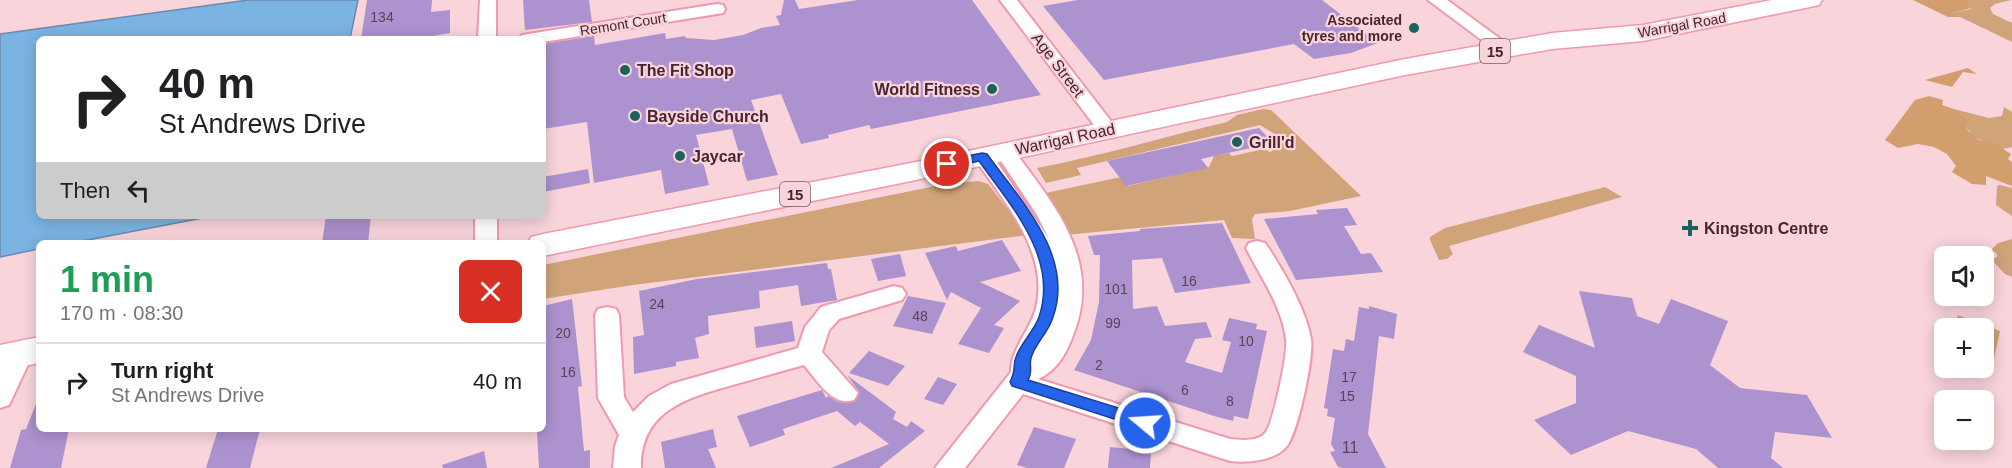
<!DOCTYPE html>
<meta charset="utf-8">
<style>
body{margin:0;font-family:Arial,sans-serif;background:#f2f2f2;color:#202124;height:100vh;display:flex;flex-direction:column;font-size:22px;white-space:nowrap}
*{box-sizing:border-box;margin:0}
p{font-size:20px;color:#757577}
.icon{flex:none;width:33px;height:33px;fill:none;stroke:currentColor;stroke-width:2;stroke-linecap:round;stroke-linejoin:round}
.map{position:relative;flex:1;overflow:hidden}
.sheet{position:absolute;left:36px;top:240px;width:510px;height:192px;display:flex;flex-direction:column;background:#fff;border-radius:9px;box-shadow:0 3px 15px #0003}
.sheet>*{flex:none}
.banner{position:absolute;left:36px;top:36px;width:510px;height:183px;border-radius:9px;box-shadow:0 3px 15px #0003;background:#fff;color:#202124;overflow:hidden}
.tools{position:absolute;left:1934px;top:246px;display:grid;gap:12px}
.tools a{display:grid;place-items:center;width:60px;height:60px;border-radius:9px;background:#fff;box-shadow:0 3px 15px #0003;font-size:30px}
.pin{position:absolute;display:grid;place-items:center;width:51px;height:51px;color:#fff;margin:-26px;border:3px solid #fff;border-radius:50%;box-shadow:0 2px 6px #0007}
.me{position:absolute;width:66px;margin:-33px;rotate:288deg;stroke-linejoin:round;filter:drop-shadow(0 0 4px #0008)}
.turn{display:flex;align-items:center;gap:21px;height:126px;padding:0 24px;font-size:27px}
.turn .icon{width:78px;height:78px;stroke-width:2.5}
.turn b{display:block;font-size:42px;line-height:51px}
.then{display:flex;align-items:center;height:57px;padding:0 24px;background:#0003;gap:12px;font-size:22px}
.round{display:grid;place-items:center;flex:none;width:63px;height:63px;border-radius:9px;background:#f2f2f2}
.head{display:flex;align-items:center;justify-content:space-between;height:102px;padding:0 24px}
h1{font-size:36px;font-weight:700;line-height:45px;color:#1e9e55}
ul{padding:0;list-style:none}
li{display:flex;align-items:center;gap:18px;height:78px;padding:0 24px;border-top:2px solid #e0e0e0}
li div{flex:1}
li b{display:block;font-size:22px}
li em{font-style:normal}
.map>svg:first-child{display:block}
.green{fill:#d0a379}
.forest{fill:#d29e6d}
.water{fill:#7bb4e2;stroke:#6b89ac;stroke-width:1.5}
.building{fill:#ac92ce}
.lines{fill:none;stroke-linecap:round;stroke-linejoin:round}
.minor-casing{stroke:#f099ae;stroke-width:4}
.highway-casing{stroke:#f099ae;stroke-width:3}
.minor{fill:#fff;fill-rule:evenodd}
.highway{fill:#fff;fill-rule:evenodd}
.route{fill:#2563eb;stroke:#184099;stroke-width:1.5}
.poi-dot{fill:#18635b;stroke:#f9d4db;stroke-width:2}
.labels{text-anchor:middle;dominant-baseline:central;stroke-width:4.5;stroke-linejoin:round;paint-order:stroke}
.number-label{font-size:14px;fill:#604056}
.far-poi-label{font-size:14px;font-weight:bold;fill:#47252e;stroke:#f9d4db;text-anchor:end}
.far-street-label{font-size:14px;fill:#47252e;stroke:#f9d4db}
.shield{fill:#f9d4db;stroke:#7c5a62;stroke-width:1.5}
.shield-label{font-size:15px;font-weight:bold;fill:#47252e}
.street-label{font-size:16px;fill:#47252e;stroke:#f9d4db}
.poi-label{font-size:16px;font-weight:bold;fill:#47252e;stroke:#f9d4db;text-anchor:start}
.near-number-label{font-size:16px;fill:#604056}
</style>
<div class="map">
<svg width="2012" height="468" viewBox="0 0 2012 468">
<rect width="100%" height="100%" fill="#f9d4db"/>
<path class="green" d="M1967 0H2011L1995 4 1990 8 1993 14 2012 23V42L1952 13 1971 9Z
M2004 107 2012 112V147L2003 149C1990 141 1970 142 1966 124L1972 123 1954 109 1989 118 2002 116Z
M1263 109 1271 110 1361 196 1290 211 1255 214 1252 219 1255 239 1232 238 1224 220 1064 235 1041 194 1121 177 1128 186 1209 167 1214 156 1229 153 1232 156 1264 149 1270 152 1286 141 1260 125 1077 168 1081 175 1046 183 1037 168C1101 156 1163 137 1227 122L1237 115Z
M978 181 988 184 1028 235 633 285 543 299V265L941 185Z
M2000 185 2012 188V216L1996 205 1997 186Z
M1605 187 1622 197 1449 246 1453 254 1447 259 1439 260 1430 240V237L1445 228Z
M2012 239V277L2005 274 1992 260 1997 257V254L1991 250 1998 243Z
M1958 315 2000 331 1991 373 1976 368H1983V328H1954Z"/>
<path class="forest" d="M1913 0H1967L1971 8 1953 13 1960 17H1948Z
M1968 68 1977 74 1963 72 1952 87 1925 80Z
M1929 96 1943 100 1942 105 1954 109 1973 123 1966 124 1968 131 1979 140 1994 143 2011 154 2008 159 2012 162V186L1986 176V185L1972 184 1952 172 1956 166 1947 154 1934 147 1918 144 1898 148 1885 140 1915 100Z"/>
<path class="water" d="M248 0H358L350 39H39V216H213L72 243H39V249L0 257V34Z"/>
<path class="building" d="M367 0H432L431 12 450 10V33L428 37V39H361Z
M523 0H589L592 22 525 30Z
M784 0H795L799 9 858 0H972L1041 95 871 129 869 125 828 135 829 138 801 144 781 94 751 100 778 175 747 181 732 129 696 135 709 185 665 194 661 170 594 183 587 122 543 129V44L594 36 595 45 665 33 666 39 685 36 686 38 714 40 743 35 761 28 780 25 776 16 781 15Z
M1078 0H1322L1378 43 1351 53 1314 59 1294 44 1104 80 1043 6Z
M1259 128 1273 143 1201 159 1208 168 1126 186 1107 161Z
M588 169 590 183 543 192V177Z
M1347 208 1357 225 1344 226 1361 254 1371 253 1383 272 1296 280 1264 219 1318 214 1316 210Z
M326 216H371L368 243H322Z
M1222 223 1251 283 1175 293 1162 258 1132 260 1133 309 1157 306 1165 326 1206 322 1212 337 1195 339 1185 362 1222 373 1231 342 1222 340 1229 318 1257 324 1256 329 1267 331 1248 419 1234 416 1233 421 1214 416 1074 370 1091 340 1099 302 1100 255H1094L1088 236 1140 231V229Z
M1002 240 1021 271 980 282 1020 301 994 325 1004 328 989 353 958 344 981 308 951 292 947 300 925 253 956 246 958 251Z
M900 254 906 276 878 281 871 259Z
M827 263 828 269H831L837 300 801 306 798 285 759 291 760 308 708 316 709 334 695 338 699 358 676 362V366L634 374 633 337 644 335 639 291 697 279Z
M1579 291 1632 298 1637 316 1659 324 1671 299 1728 321 1710 365 1740 388 1807 395 1832 438 1775 432 1771 458 1783 468H1718L1696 449 1628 431 1571 455 1534 420 1576 403V376L1523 352 1539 325 1595 348Z
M908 296 946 303 932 334 893 326Z
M572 299 582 386 578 387 584 451 590 450V468H539L537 432 543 430V306Z
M1369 306 1397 314 1394 339 1379 336 1368 434 1386 468H1343L1338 467 1330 452 1335 451 1331 444 1335 418 1327 416 1328 409 1324 408 1333 349 1344 351 1346 339 1354 341 1359 307 1369 309Z
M792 321 795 341 756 348 754 327Z
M869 351 905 366 888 386 849 373Z
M847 375 896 412 893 419 907 427 911 421 925 431 879 468H831L889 444 860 422 855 426 837 411 783 429 785 435 750 447 737 416 822 390 826 398 828 396 838 402H854L860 393Z
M938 377 957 384 943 405 924 399Z
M38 399 39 429H69L61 468H10L21 430 26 429Z
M1034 427 1076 439 1064 468H1027L1017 465Z
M218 429H260L250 468H206Z
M713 429 717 447 708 449 716 468H665L661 442Z
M1110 447 1151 451 1150 468H1108Z
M484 451 487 468H443L442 465Z"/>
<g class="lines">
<defs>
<path id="minor" d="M480 0H496V39H478Z
M1000 0H1017L1114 125 1117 129 1114 133H1100Z
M1428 0H1447L1514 49 1511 53H1499Z
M717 4 723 5 725 9 723 13 543 42V39H519L522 35 528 34Z
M1005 146 1012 148C1055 206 1104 262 1072 338 1065 356 1056 371 1038 379L1230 439C1241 440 1257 442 1265 433 1273 425 1288 353 1286 340 1283 308 1260 276 1246 248L1249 243 1257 241 1265 243C1282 268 1306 309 1311 339 1314 357 1298 432 1287 446 1275 461 1247 463 1230 461L1023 394 965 468H935L1011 372C1011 348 1030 331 1036 308 1050 251 1002 200 973 156L976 152 983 150 990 152 1049 239 1037 215 995 152 998 148Z
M475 216H497V243H475Z
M894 286 902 288 906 294 902 300 839 319 829 330 822 352 858 393 854 400C832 407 817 380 804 365 781 371 759 378 736 384 690 397 640 409 641 468H613L615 446 619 435 598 398 595 315 598 309 607 307 616 309 619 315 624 397 633 412 649 396 671 384 798 348 805 327 821 307Z
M20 345 29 348 33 354 9 405 0 408V370L11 348Z"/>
<path id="highway" d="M1772 0H1822L1819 5 1810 7 1643 41 1552 49 1405 75 911 181 543 256V243H528L531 237 543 234 911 163 1405 59 1552 33 1643 25Z
M39 337V363L0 371V345Z"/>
</defs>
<use href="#minor" class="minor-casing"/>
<use href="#highway" class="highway-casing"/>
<use href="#minor" class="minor"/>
<use href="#highway" class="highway"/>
</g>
<path class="route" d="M982 153 987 154C1020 200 1075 256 1053 317 1049 332 1035 343 1031 358 1029 366 1033 372 1028 380L1151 418 1153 423 1151 427 1145 429 1012 386 1010 382C1017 368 1012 367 1016 357 1021 343 1034 331 1039 317 1059 258 1011 206 979 161L947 168 941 164 942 161Z"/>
<g class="poi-dot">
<circle cx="1414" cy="28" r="6"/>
<circle cx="625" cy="70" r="6"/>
<circle cx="992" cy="89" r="6"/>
<circle cx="635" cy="116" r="6"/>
<circle cx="1237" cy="142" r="6"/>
<circle cx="680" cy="156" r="6"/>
<path d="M1687 219h6v6h6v6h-6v6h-6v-6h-6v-6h6z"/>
</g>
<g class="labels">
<g class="number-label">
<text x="382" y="17">134</text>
<text x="1189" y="281">16</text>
<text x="1116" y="289">101</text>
<text x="657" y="304">24</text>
<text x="920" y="316">48</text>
<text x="1113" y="323">99</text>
<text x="563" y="333">20</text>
<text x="1246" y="341">10</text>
<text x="1099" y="365">2</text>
<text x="568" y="372">16</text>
<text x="1349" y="377">17</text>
<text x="1185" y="390">6</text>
<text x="1347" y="396">15</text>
<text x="1230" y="401">8</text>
</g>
<g class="far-poi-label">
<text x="1402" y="20">Associated<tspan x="1402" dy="16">tyres and more</tspan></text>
</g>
<g class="far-street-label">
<text transform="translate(623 24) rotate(-9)">Remont Court</text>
<text transform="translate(1682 25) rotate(-10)">Warrigal Road</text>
</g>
<g class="shield">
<rect x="1480" y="39" width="30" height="24" rx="4.5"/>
<rect x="780" y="182" width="30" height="24" rx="4.5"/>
</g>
<g class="shield-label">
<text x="1495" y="51">15</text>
<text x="795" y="194">15</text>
</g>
<g class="street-label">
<text transform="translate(1058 65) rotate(53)">Age Street</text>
<text transform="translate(1065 139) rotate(-12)">Warrigal Road</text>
</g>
<g class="poi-label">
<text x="637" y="70">The Fit Shop</text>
<text x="980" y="89" text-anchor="end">World Fitness</text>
<text x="647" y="116">Bayside Church</text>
<text x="1249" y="142">Grill'd</text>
<text x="692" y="156">Jaycar</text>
<text x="1704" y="228">Kingston Centre</text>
</g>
<g class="near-number-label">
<text x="1350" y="447">11</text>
</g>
</g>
</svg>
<div class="tools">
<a><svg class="icon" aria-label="sound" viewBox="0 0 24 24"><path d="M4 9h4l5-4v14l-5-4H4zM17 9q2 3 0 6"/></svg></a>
<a>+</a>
<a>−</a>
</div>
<div class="pin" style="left:947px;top:164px;background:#d93025"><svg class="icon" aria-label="arrive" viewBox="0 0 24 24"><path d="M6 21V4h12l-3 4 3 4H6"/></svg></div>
<svg class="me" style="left:1145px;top:423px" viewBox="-20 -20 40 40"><circle r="17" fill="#2563eb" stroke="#fff" stroke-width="3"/><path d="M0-11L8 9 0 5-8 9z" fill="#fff"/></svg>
<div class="banner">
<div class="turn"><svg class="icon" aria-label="right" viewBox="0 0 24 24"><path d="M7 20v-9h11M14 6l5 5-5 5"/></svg><div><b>40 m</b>St Andrews Drive</div></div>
<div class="then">Then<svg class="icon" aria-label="left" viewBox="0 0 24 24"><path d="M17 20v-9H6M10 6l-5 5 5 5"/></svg></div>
</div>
<section class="sheet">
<div class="head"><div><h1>1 min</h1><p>170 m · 08:30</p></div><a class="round" style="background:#d93025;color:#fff"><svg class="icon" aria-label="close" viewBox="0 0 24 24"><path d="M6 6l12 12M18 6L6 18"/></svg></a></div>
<ul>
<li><svg class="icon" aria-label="right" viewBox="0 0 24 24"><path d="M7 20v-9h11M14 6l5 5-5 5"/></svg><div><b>Turn right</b><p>St Andrews Drive</p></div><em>40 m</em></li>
</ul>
</section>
</div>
